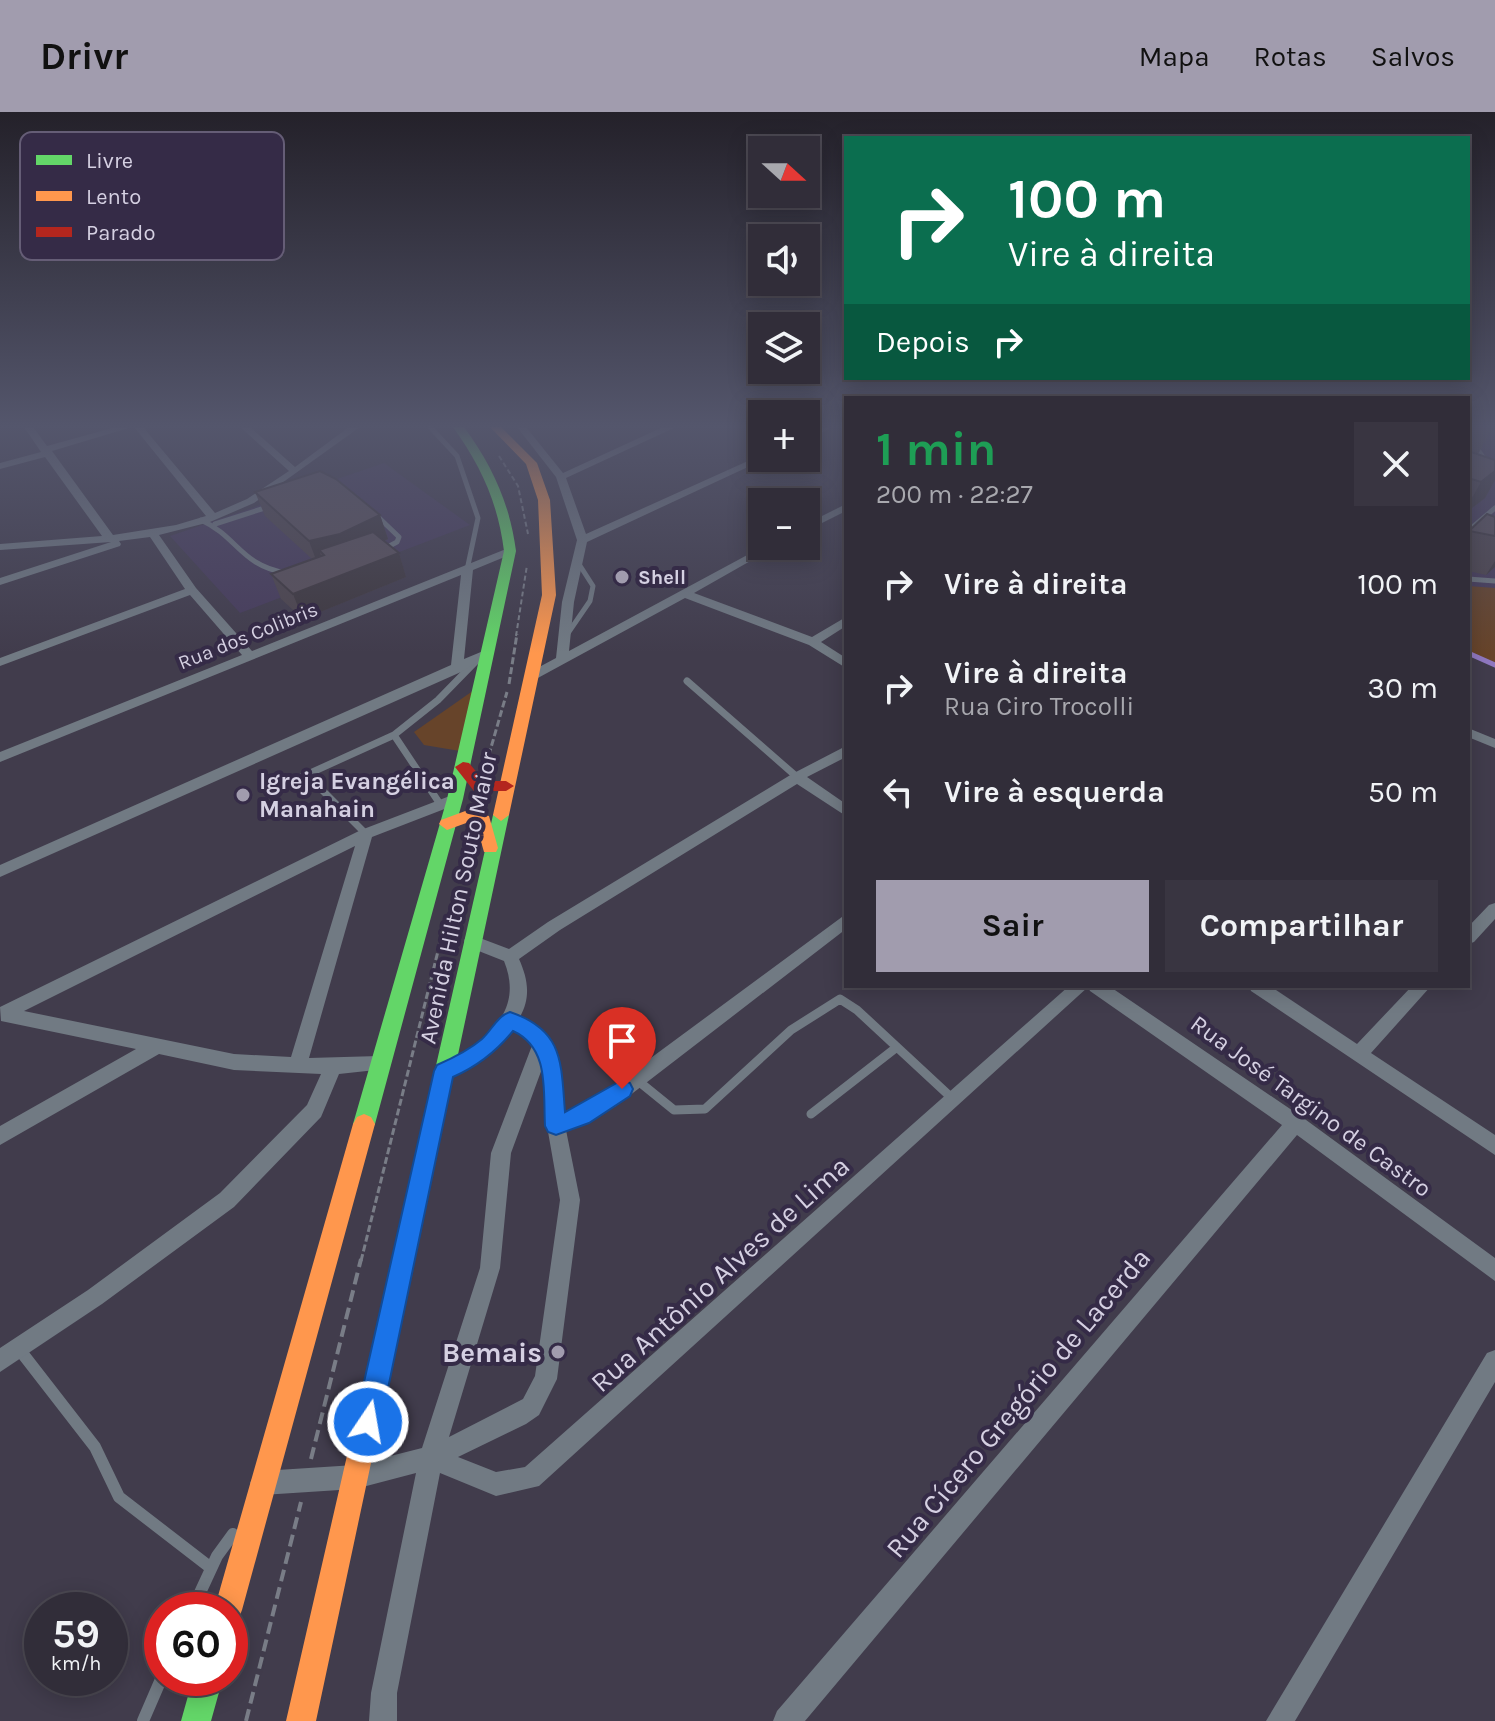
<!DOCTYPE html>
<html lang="pt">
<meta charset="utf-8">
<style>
body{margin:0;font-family:Karla,sans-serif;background:#393541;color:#f1f3f6;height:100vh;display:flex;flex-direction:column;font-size:30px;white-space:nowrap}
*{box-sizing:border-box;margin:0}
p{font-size:26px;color:#a8a8ae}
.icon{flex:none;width:44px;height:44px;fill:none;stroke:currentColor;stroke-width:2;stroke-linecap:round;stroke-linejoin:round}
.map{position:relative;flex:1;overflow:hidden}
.sheet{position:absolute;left:844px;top:284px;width:626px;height:592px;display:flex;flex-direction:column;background:#312d39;border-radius:0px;box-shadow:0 4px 20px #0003,0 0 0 2px #4c4953}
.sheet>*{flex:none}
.banner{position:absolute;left:844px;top:24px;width:626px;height:244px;border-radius:0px;box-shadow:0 4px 20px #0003,0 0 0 2px #4c4953;background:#0b6e4f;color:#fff;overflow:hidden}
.needle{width:52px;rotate:111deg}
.fabs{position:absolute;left:748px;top:24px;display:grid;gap:16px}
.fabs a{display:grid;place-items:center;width:72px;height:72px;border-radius:0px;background:#312d39;box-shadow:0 4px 20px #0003,0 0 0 2px #4c4953;font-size:40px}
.speed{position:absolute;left:24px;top:1480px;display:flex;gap:16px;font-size:40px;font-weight:700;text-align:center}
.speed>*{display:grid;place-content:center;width:104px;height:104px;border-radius:50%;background:#312d39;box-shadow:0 4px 20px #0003,0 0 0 2px #4c4953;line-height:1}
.speed small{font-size:20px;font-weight:400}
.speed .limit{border:12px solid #d22;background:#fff;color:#111}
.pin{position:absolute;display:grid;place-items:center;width:68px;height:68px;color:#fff;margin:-82px -34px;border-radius:50% 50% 50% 0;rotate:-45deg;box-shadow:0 0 8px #0007}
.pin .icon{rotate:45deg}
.me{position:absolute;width:88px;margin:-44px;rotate:12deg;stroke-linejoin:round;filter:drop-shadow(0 0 6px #0008)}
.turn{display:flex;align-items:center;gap:28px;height:168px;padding:0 32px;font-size:36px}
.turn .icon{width:104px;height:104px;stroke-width:2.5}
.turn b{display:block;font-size:56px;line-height:68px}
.then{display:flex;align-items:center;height:76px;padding:0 32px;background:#0003;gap:16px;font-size:30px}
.round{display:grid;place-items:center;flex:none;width:84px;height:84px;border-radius:0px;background:#393541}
.headline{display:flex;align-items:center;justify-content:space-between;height:136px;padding:0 32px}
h1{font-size:48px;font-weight:700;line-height:60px;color:#1e9e55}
.cta{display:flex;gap:16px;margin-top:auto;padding:16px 32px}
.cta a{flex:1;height:92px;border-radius:0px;background:#a19cae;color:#111;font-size:32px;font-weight:700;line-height:92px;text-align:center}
.cta a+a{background:#393541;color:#f1f3f6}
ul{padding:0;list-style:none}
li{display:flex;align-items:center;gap:24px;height:104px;padding:0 32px}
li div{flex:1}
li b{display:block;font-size:30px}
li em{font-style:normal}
header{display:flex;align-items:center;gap:48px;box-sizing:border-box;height:112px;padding:0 40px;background:#a19cae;color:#111}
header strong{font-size:38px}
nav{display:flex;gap:44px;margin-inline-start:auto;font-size:28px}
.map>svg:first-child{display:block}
.built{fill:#473c5c}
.green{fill:#67442a}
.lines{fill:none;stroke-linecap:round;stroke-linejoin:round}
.stream{stroke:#8f78c0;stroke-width:5}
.path-far2{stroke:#797d87;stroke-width:2;stroke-dasharray:5 3;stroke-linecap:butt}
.path-far1{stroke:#797d87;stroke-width:3;stroke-dasharray:7 3;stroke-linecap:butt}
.path{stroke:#797d87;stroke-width:4;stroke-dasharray:12 6;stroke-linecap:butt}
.lane-far3{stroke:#717a83;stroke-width:5}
.lane-far2{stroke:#717a83;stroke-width:7}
.lane-far1{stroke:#717a83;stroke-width:9}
.lane{stroke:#717a83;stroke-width:12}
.street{fill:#717a83;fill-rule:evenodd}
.fast{fill:#63d668;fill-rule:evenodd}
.slow{fill:#ff974d;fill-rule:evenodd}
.jam{fill:#b3261e;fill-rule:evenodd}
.wall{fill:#4d454d}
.shaded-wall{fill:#3e383f}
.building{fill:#59505a;stroke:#3e383f;stroke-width:2}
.route{fill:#1a73e8;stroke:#114b97;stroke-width:2}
.poi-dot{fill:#a19cae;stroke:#352b47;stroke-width:3}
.labels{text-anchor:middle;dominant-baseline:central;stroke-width:8;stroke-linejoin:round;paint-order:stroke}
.far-poi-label{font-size:20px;font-weight:bold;fill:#d5d0e2;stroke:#352b47;text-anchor:start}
.far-street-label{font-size:20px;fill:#d5d0e2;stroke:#352b47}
.poi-label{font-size:24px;font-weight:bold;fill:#d5d0e2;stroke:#352b47;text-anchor:start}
.street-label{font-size:24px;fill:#d5d0e2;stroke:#352b47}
.near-street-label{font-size:28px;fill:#d5d0e2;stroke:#352b47}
.near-poi-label{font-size:28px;font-weight:bold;fill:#d5d0e2;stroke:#352b47;text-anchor:end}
.key{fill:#352b47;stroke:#655d76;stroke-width:2}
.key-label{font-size:22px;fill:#d5d0e2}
</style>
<header>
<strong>Drivr</strong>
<nav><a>Mapa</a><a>Rotas</a><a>Salvos</a></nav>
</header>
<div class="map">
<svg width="1495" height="1609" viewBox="0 0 1495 1609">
<rect width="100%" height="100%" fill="#413c4c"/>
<path class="built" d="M1468 315H1495V492L1468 481Z
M384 351 470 413 240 501 170 424Z"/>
<path class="green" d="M1468 474 1495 476V552L1468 542Z
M487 569 466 640 424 633 414 620Z"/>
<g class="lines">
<path class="stream" d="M1468 541 1495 553"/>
<path class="path-far2" d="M499 344 518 374 528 422
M516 524 527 453"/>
<path class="path-far1" d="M509 572 517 522
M486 653 507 580
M361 1149 441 827"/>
<path class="path" d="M311 1347 361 1147
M246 1609 301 1390"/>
<path class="lane-far3" d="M430 315 457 344 478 406 467 458
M1468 324 1495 362
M374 401 399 425 397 430 380 439
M201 408C238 425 240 453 286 461
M215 412 271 394
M1468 419 1495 396
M1468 467 1495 469
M566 524 590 489 593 474 577 449"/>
<path class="lane-far2" d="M687 569 797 665
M394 623 440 692
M307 663 366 722
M275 677 394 623 438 588 478 547"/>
<path class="lane-far1" d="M637 968 674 998 705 997 791 918 840 887 857 898 954 988
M811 1002 897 935"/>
<path class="lane" d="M19 1237 95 1335 119 1385 211 1456
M192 1498 217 1444 233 1422
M143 1609 162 1565"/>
<path class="street" d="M24 315H33L47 334 116 315H132L52 339 113 423 176 413 206 404 134 315H143L215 401 247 387 289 359 240 315H250L295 355 349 315H360L254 391 210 410 159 423 196 476 252 539 506 437H514V441L473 458 464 547 488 537 494 541 461 560 0 765V753L451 553 461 463 0 650V640L242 543 190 483 0 554V546L185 477 150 425 119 429 121 432 120 434 0 473V466L111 430 0 438V432L102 424 45 345 0 357V351L41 340Z
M517 315H526L563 361 663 315H676L566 366 586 422 759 344 767 346 587 430 574 490 569 539 764 434H777L694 481 812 525 846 505V514L821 530 846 546V556L809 533 685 486 536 567H528V561L556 546 562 490 577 428 556 365Z
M820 315H832L806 329V322Z
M846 392V399L806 419V412Z
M1468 616 1495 627V636L1468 625Z
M846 634V645L807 665 846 692V704L797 672 560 818 519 847C528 867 531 885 520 905 565 926 561 957 564 1001L602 982 846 802V817L616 994 566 1018 580 1088 557 1267 539 1303 526 1312 458 1345 496 1360 525 1355 1069 874H1109L1302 1005 1495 1146V1169L1297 1023 805 1609H773L777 1599 1282 1013 1090 879 1088 875 539 1374 496 1384 440 1361 397 1581V1609H369L371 1581 416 1361 355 1377 262 1383 254 1379 250 1371 254 1363 262 1359 355 1353 422 1336 480 1156 491 1041 533 931 513 917C495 940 471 957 444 967L438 965 435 959 438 953C481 933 526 903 504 849L466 834 464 829 466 824 472 823 509 837 548 810 792 662ZM543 954 547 1014 560 1088 535 1264 523 1287 449 1325 500 1156 511 1041Z
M455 682 462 687 460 691 372 725 309 946 379 944 385 947 388 952 385 957 339 962 321 1005 234 1095 102 1192 0 1260V1236L88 1178 220 1081 307 993 321 962 234 958 159 942 0 1033V1014L136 937 1 909 0 895 361 718ZM355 734 291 945 234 942 24 899Z
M1495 791V807L1474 830 1468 832V815L1489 793Z
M1249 874H1270L1357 932 1412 874H1431L1371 941 1495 1023V1043L1251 879Z
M1495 1238V1270L1295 1609H1266L1487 1241Z"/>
<path class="fast" d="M453 315H464C492 353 510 392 516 439L463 687 375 1012 371 1019 364 1022 357 1019 353 1012 447 687 504 439C498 391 481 354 453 315Z
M501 697 509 703 393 1248 390 1257 381 1260 372 1257 369 1248 493 703Z
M193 1566H223L211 1609H181Z"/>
<path class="slow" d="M490 315H501L537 351 550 388 556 483 509 703 501 709 493 703 542 483 538 388 526 352Z
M468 698 489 704 498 736 496 740H484L476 712 469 710 447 718 439 712 441 708Z
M364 1002 371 1005 375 1012 242 1498 238 1508 230 1512V1498H214L353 1012 357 1005Z
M381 1236 390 1239 393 1248 316 1609H286L369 1248 372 1239Z"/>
<path class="jam" d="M463 650 469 651 484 669H506L514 674 506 679H474L455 655Z"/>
</g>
<path class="wall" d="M1468 315H1493L1478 342 1495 348V368L1485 386 1468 399Z
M255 380 380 403 388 427 384 429 399 441 406 465 303 507 281 487 271 462 312 447 265 404Z
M1495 405V455L1486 463 1468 459V420Z"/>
<path class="shaded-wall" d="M1495 359V368L1485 386 1468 399V393L1481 370Z
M380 403 388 427 349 446 324 443 319 438 324 452 318 453 309 429Z
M399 441 406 465 303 507 293 482Z
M1495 449V455L1486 463Z"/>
<path class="building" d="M1468 339 1495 348V359L1481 370 1468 366Z
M320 359 336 367 380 403 340 422 309 429 255 380Z
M1487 402 1495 405V424L1469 419Z
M373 420 399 441 293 482 271 462 324 443 319 438Z"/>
<linearGradient id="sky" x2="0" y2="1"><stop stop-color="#24212a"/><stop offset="0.58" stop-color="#54566c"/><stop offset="1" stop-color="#54566c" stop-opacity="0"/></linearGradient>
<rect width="1495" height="541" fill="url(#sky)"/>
<path class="route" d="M510 900C564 918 561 951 565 1000L622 968 630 971 633 977 630 984 589 1011 556 1023 548 1020 545 1014C543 979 550 936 513 919 496 940 478 954 453 965L381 1310 377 1319 368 1323 358 1319 355 1310 434 959 437 953C453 946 468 939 482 927 492 918 497 904 510 900Z"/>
<g class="poi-dot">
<circle cx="622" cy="465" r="8"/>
<circle cx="243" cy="683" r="8"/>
<circle cx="558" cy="1240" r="8"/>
</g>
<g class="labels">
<g class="far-poi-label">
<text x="638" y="465">Shell</text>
</g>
<g class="far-street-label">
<text transform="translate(248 524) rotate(-22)">Rua dos Colibris</text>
</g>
<g class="poi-label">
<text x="259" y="669">Igreja Evangélica<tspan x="259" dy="28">Manahain</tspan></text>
</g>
<g class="street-label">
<text transform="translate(458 786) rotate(-78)">Avenida Hilton Souto Maior</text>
<text transform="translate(1311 994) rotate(36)">Rua José Targino de Castro</text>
</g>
<g class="near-street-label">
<text transform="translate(720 1162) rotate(-42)">Rua Antônio Alves de Lima</text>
<text transform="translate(1018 1291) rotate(-50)">Rua Cícero Gregório de Lacerda</text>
</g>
<g class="near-poi-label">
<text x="542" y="1240">Bemais</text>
</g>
</g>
<rect x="20" y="20" width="264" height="128" rx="12" class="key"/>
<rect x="36" y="43" width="36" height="10" fill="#63d668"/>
<rect x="36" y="79" width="36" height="10" fill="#ff974d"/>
<rect x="36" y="115" width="36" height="10" fill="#b3261e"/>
<g class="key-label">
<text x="86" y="56">Livre</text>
<text x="86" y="92">Lento</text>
<text x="86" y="128">Parado</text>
</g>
</svg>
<div class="fabs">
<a><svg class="needle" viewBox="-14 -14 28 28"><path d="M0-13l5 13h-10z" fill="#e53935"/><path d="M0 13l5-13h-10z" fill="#a8a8ae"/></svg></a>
<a><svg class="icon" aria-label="sound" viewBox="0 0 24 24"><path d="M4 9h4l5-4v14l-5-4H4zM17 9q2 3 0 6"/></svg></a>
<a><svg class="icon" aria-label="layers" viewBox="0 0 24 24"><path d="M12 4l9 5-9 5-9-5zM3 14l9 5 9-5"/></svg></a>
<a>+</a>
<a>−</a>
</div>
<div class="speed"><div>59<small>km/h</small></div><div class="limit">60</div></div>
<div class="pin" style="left:622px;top:977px;background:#d93025"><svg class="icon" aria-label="arrive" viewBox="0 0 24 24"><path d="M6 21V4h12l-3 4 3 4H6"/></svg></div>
<svg class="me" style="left:368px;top:1310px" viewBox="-20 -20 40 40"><circle r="17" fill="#1a73e8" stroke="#fff" stroke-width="3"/><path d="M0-11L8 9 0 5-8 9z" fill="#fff"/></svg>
<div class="banner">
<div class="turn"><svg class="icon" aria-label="right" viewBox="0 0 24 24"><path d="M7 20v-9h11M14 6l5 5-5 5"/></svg><div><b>100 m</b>Vire à direita</div></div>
<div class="then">Depois<svg class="icon" aria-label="right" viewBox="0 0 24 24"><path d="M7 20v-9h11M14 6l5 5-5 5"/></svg></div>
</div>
<section class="sheet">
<div class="headline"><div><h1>1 min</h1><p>200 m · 22:27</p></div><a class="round"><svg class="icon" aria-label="close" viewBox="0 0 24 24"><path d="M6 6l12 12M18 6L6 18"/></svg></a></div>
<ul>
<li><svg class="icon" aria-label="right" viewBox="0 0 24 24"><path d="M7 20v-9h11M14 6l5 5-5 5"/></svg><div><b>Vire à direita</b></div><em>100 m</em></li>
<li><svg class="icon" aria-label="right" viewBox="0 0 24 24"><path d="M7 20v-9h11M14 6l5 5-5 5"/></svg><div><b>Vire à direita</b><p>Rua Ciro Trocolli</p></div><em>30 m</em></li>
<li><svg class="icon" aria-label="left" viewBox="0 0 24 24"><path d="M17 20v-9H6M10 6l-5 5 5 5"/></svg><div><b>Vire à esquerda</b></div><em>50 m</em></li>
</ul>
<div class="cta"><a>Sair</a><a>Compartilhar</a></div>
</section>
</div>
